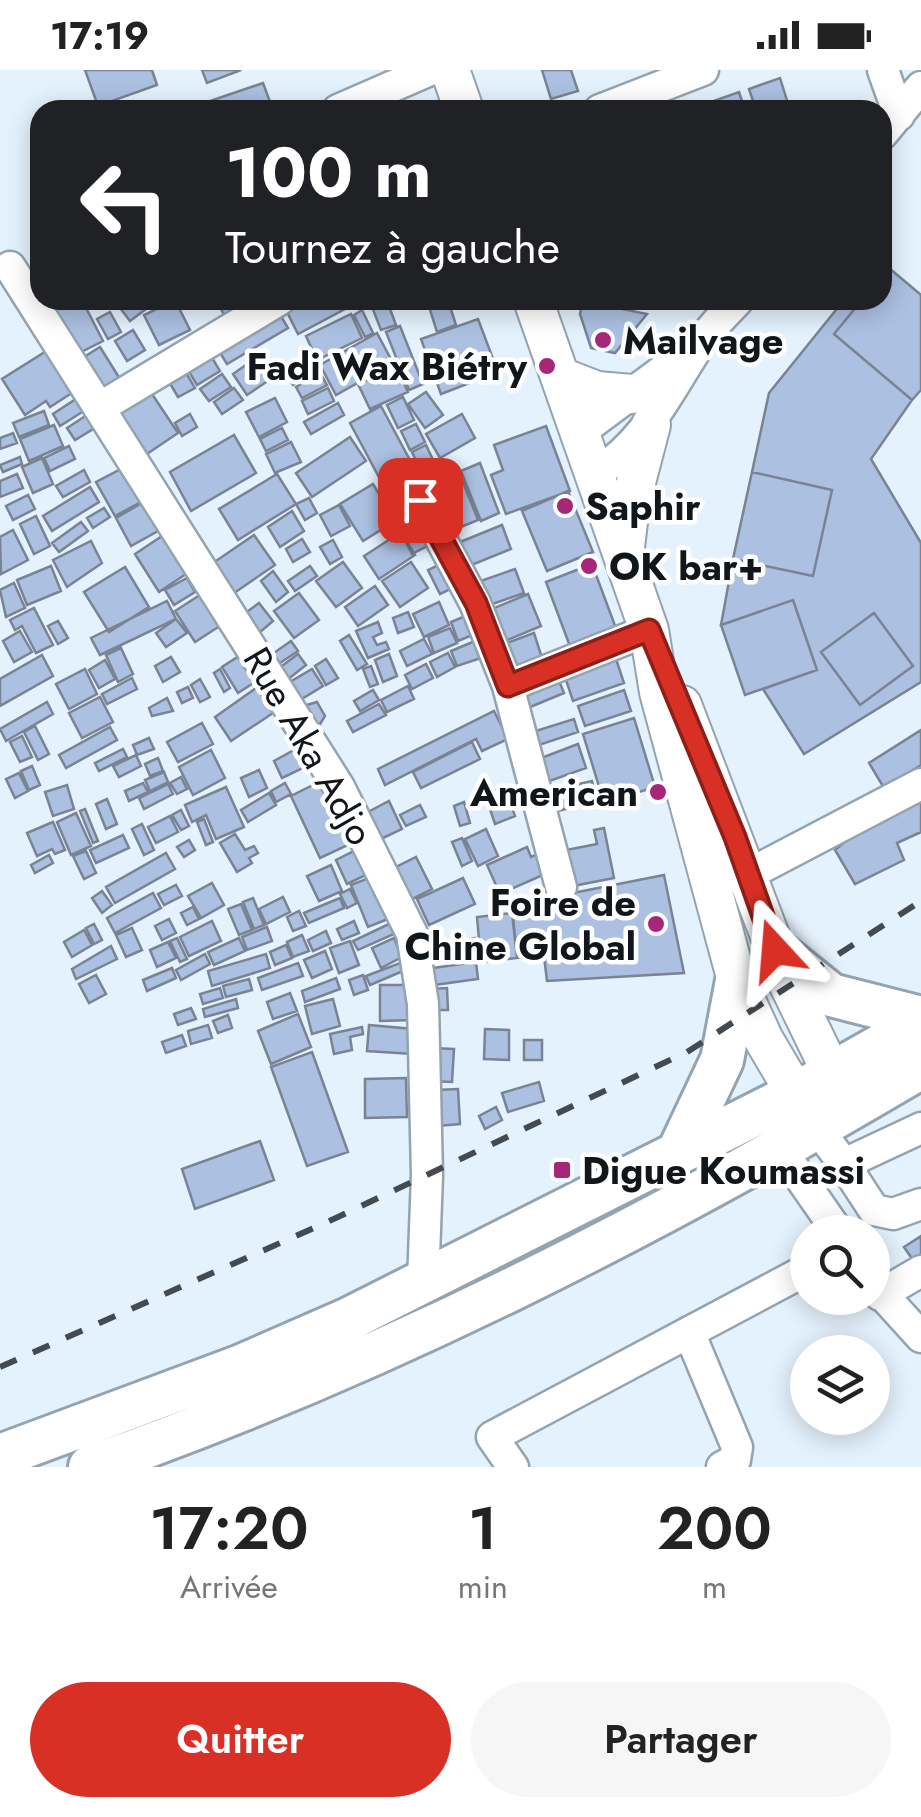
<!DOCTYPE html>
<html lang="fr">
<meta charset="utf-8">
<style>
body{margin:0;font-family:Jost,sans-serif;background:#f6f6f6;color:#222;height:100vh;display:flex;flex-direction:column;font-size:38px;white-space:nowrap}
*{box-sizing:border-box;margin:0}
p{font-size:32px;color:#767676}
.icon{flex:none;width:55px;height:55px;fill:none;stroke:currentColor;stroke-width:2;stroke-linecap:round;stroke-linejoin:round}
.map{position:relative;height:1397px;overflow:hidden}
.details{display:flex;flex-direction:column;background:#fff;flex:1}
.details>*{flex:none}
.hud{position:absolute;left:30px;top:30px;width:862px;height:210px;border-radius:30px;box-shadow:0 5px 25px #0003;background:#202124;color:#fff;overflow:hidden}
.controls{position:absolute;left:790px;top:1145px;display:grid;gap:20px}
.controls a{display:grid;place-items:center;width:100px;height:100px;border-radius:50%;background:#fff;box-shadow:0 5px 25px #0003;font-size:50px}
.pin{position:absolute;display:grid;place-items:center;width:85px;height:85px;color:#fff;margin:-42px;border-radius:20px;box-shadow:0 5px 15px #0006}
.me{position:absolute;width:110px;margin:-55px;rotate:341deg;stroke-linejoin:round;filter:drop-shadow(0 0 8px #0008)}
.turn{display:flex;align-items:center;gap:35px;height:210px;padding:0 30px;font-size:45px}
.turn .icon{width:130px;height:130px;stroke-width:2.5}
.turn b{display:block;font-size:70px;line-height:85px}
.eta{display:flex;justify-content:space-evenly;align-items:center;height:170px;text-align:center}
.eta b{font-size:60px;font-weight:600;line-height:70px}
.button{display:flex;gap:20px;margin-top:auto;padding:20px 30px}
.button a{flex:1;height:115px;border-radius:60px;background:#d93025;color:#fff;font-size:40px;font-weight:600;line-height:115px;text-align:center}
.button a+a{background:#f6f6f6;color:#222}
.status{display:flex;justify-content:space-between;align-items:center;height:70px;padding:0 50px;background:#fff;direction:ltr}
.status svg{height:28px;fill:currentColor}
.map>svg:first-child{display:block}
.building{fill:#acc0e1;stroke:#7a8393;stroke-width:2.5;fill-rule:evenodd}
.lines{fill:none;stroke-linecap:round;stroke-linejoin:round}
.minor-casing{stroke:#93a4b0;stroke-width:35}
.major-casing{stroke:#93a4b0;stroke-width:42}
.highway-casing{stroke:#93a4b0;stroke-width:48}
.minor{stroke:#fff;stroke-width:30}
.major{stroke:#fff;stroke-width:38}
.highway{stroke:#fff;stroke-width:42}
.rail{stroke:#434b51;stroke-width:6;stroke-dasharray:18 18;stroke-linecap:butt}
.route-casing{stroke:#8d1f18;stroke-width:25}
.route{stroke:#d93025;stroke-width:18}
.poi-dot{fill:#a62778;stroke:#fff;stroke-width:4}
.labels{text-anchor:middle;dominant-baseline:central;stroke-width:9;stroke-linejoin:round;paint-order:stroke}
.poi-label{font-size:38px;font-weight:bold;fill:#10161a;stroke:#fff;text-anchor:start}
.street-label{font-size:38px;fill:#10161a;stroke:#fff}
</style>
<div class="status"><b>17:19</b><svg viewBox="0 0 49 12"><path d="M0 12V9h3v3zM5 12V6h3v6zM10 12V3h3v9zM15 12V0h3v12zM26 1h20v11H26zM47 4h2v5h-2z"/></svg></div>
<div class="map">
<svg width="921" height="1397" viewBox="0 0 921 1397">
<rect width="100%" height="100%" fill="#e4f2fd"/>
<path class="building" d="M85 0H152L157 15 98 36Z
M202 0H241L207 13Z
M542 0H571L578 21 551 29Z
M780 8 790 40H756L749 19Z
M263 13 273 40H209L213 39 210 31Z
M739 22 745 40H711L708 33Z
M889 198 921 225V320L912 330 834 264 862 230H882V206Z
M75 230H82L103 271 77 284 55 241Z
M114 230H139L146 239 130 251Z
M175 230 190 260 159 275 144 245Z
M216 230H252L228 252Z
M296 230H360V231L298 264 284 236Z
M427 230H448L456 255 437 262Z
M844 230H862L834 264 912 330 871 389 921 473V612L804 684 763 619 817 600 793 530 721 555 733 489 813 506 832 420 752 402 769 323ZM874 543 913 596 860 635 821 582Z
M387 231 396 255 381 260 372 237Z
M583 231 647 244 615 283 591 278 580 244Z
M275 236 288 258 227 294 214 273Z
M362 240 373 263 365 267 354 245Z
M110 242 121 262 108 269 97 249Z
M351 244 362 268 317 290 306 266Z
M478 249 498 302 441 324 421 269Z
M400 256 423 314 409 320 386 262Z
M133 260 145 280 127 291 115 271Z
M377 263 393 293 336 325 320 295Z
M100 277 125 317 107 329 81 289Z
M48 280 75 321 50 337 46 331 25 345 2 309Z
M208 281 220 301 197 315 185 295Z
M263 283 278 304 247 325 233 304Z
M314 290 319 299 293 315 288 306Z
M179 291 195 318 178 327 162 300Z
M396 297 408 322 370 339 358 314Z
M320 303 327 315 302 328 296 317Z
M222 304 231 317 209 331 200 319Z
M144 312 178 363 144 386 110 334Z
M234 318 243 330 222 344 214 332Z
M328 318 334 331 308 344 302 331Z
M426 322 443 345 425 358 408 334Z
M79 327 87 339 60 356 53 344Z
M403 327 414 350 398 358 387 335Z
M275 328 287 352 259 367 246 342Z
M338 333 344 345 311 364 304 352Z
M381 336 412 394 381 411 350 353Z
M44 341 49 355 19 367 13 353Z
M90 343 98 356 75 370 67 358Z
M190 344 197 357 182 366 175 353Z
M462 344 475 368 440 388 426 364Z
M416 354 425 372 410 380 401 361Z
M54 355 63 376 29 391 20 369Z
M546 356 570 421 506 444 491 405 503 400 494 375Z
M282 358 288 370 266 381 260 369Z
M13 363 17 373 0 379V368Z
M234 365 256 403 191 441 170 402Z
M350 367 366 391 312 427 296 403Z
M291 372 301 392 275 403 266 384Z
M426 375 434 392 420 399 412 382Z
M69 376 75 389 50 401 44 388Z
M20 387 22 394 3 402 0 395Z
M42 388 53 414 33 423 22 397Z
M480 393 499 443 481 451 461 401Z
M123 398 141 432 115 446 96 412Z
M84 400 90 412 63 427 56 416Z
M458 400 478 450 441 465 421 415Z
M752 402 832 420 813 506 733 489Z
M17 404 23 418 0 427V411Z
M277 404 296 434 238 470 219 439Z
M373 414 395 451 363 471 340 434Z
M90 417 99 432 52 461 43 446Z
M568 421 593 482 547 501 522 441Z
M406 424 415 441 400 449 391 433Z
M28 425 35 439 13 450 6 436Z
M309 428 317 443 305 450 296 434Z
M142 433 158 461 131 476 116 448Z
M339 435 350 456 331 466 320 445Z
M104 438 110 447 93 458 87 448Z
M292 441 304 461 280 477 268 457Z
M36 446 50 476 34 484 20 454Z
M81 452 88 461 59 482 52 473Z
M417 453 429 475 412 484 401 462Z
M502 455 511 479 459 500 450 476Z
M13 460 28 490 1 504 0 467Z
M401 462 415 485 379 509 364 486Z
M254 465 275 495 234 523 213 493Z
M162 466 186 504 159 522 135 484Z
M302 469 310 482 293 492 286 479Z
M333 470 342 487 330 494 320 477Z
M91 471 102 493 67 517 53 490Z
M449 490 461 514 440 524 428 500Z
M343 492 362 518 336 537 316 511Z
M411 492 428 518 400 537 382 511Z
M592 494 617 561 571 579 546 512Z
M51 496 61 521 27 535 17 510Z
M310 496 317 506 295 521 288 511Z
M125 497 149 537 109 562 84 522Z
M515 499 524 523 481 538 472 514Z
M273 501 288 522 276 532 261 511Z
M187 508 195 522 174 535 165 520Z
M14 513 25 538 6 547 0 520Z
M375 516 388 535 358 556 345 537Z
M203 523 223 554 195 572 175 541Z
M299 523 319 550 294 568 274 541Z
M528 524 541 556 493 576 480 544Z
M793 530 817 600 745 625 721 555Z
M167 531 176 549 100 585 91 568Z
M439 532 449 555 424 567 413 544Z
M259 533 273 551 259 563 244 544Z
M34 538 53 575 36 583 22 556 15 560 10 550Z
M408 542 414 557 398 563 393 548Z
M475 542 482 561 458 571 451 552Z
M874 543 913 596 860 635 821 582Z
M176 549 187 563 166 577 156 563Z
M58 551 68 568 58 574 48 556Z
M378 552 382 563 373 567 377 575 386 572 389 579 368 588 356 561Z
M450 558 457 573 434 583 428 567Z
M20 561 32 582 14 592 3 571Z
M534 563 542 588 516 598 507 573Z
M349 565 367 594 357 600 340 571Z
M424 569 432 584 407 596 400 581Z
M480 569 487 586 457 596 451 581Z
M291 571 298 581 277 595 271 585Z
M612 577 624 613 573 631 561 595Z
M121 578 133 604 118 612 106 585Z
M448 583 455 597 437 607 430 592Z
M298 584 306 595 287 610 278 599Z
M389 584 397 606 383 612 375 590Z
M42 585 53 606 0 636V609Z
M239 586 255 612 238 623 222 597Z
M171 587 180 602 163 612 155 596Z
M326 589 338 608 326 615 315 596Z
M105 590 115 609 99 618 89 600Z
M426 594 433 608 412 619 405 605Z
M371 596 378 614 370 617 363 599Z
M85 599 97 624 69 639 56 614Z
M220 599 230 618 224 622 214 603Z
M312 599 323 616 300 630 290 612Z
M555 601 564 623 523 640 513 617Z
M132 608 137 619 107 634 102 624Z
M200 609 210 627 200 632 191 615Z
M259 616 276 641 231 671 215 647Z
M408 616 414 629 387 642 381 630Z
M188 617 193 628 182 633 177 622Z
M373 620 379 630 360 641 354 631Z
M624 620 631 641 585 656 578 636Z
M100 627 113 652 82 668 69 643Z
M167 628 173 641 152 646 149 638Z
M47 632 53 644 6 671 0 659Z
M317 632 325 646 317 659 303 636Z
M379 634 386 645 353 662 347 651Z
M494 641 508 669 482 681 476 669 385 715 378 699Z
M634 648 655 717 604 733 583 664Z
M574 649 578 662 530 678 526 664Z
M202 653 213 674 178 692 167 672Z
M35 656 49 684 38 690 24 662Z
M110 657 117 670 66 698 59 685Z
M921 660V695L884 718 869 693Z
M22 666 32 687 20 692 10 672Z
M149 668 154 679 137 685 133 675Z
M472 672 480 689 421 718 413 702Z
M578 674 586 698 544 713 536 690Z
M123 679 127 687 99 701 95 693Z
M211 680 225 708 193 725 179 697Z
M294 680 303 698 282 708 274 691Z
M136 685 141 696 119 707 113 696Z
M158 688 163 701 150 706 145 694Z
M32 696 40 715 29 720 21 701Z
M259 700 267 718 249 727 241 708Z
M164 702 168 712 150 721 145 710Z
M19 703 28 721 15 728 6 709Z
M181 707 187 719 177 724 170 713Z
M321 711 350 774 320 788 291 726Z
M592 711 597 731 558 741 553 720Z
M143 713 148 722 129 731 125 721Z
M285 713 291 724 276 732 271 721Z
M168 714 173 724 144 739 139 728Z
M67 715 74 739 53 746 45 722Z
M226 717 244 757 216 769 206 745 192 752 185 735Z
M504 717 515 746 495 754 485 724Z
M269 723 276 735 248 752 241 740Z
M107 729 117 754 106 759 96 734Z
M921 729V762L897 773 904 790 855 814 835 780 867 753Z
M389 731 402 759 381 769 368 742Z
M464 732 470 753 460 756 454 736Z
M420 735 426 747 406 756 400 745Z
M85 739 98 771 93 773 80 741Z
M181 740 189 756 181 760 172 745Z
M76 743 91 776 71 785 57 752Z
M170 746 178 762 156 773 148 757Z
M204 749 213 772 206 775 197 752Z
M53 752 65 780 55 784 52 779 37 786 27 763Z
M142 754 154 780 144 785 132 759Z
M604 758 614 808 563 818 556 782 597 774 594 760Z
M486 759 498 786 478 796 465 769Z
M235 764 245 780 254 776 258 783 249 788 252 793 237 802 220 773Z
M123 765 129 778 96 793 90 780Z
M462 768 472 791 462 796 452 772Z
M189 770 195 780 184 787 177 777Z
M527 777 531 787 545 780 554 800 500 824 487 795Z
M358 779 370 803 347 814 336 790Z
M86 781 96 803 84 809 73 786Z
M166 783 175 799 115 833 106 817Z
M49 785 53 793 35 803 31 795Z
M416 787 432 819 410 830 394 798Z
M331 795 342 821 319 831 307 806Z
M664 805 684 903 547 911 544 886 517 888 512 835Z
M371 807 388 849 368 857 351 815Z
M463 808 475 834 429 855 417 829Z
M212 813 224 835 201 848 188 826Z
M176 815 182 826 164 835 158 824Z
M350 819 357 833 347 838 340 824Z
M102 821 112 835 102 843 92 828Z
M153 823 161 838 115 863 107 848Z
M283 827 290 842 266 854 259 839Z
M253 828 264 855 254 859 243 832Z
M340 828 344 838 309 853 304 843Z
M241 834 252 860 239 865 228 839Z
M193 837 199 849 187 855 181 843Z
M299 841 306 856 293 861 287 847Z
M512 843 517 888 481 892 477 847Z
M169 849 176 863 162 870 155 856Z
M212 851 221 871 189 886 180 867Z
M354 851 359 863 342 870 337 859Z
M94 854 102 870 94 874 86 858Z
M389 854 394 864 358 880 353 871Z
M267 857 272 871 247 880 242 867Z
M132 858 142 880 126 887 116 865Z
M84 860 92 875 72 887 64 872Z
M326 861 331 873 313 881 308 870Z
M302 865 309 881 293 887 287 872Z
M177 868 187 889 180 892 170 871Z
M239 868 245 881 214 895 208 882Z
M394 868 402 887 381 898 372 878Z
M475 868 478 885 447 890 444 874Z
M350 871 359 895 339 903 330 878Z
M168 872 176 888 157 897 150 880Z
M286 875 292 888 275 895 270 882Z
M111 876 117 889 76 909 72 899Z
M325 881 332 899 312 908 304 890Z
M205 884 210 894 181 910 176 900Z
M266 884 270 898 212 916 208 901Z
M476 892 478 909 434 915 433 898Z
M298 893 303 906 262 920 258 908Z
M400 893 403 901 370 915 366 906Z
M172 898 176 908 147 921 143 910Z
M96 905 106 924 89 933 79 914Z
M363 905 368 920 354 925 349 910Z
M336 908 340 919 305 932 302 921Z
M249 909 252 920 226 927 223 916Z
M380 915H413L414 950 380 951Z
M220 918 223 928 203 934 200 924Z
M447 918 448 940H433L432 919Z
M290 923 297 941 273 949 267 932Z
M236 929 238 938 205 947 203 939Z
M333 929 340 956 312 964 305 936Z
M191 938 196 949 178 955 174 944Z
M298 944 311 977 271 994 258 961Z
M228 945 232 958 218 963 213 951Z
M208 955 212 968 191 974 188 961Z
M369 955 413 959 412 984 367 981Z
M362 957 363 964 350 967 352 980 334 984 330 964Z
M485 959 509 960V990L484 989Z
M182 965 186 976 166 983 162 972Z
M524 970H542V990H524Z
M431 978 454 979 452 1012 429 1011Z
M312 982 348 1082 307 1096 271 997Z
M406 1008 407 1047 365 1048V1009Z
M539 1012 544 1031 508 1042 502 1023Z
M458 1019 460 1054 438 1056 435 1020Z
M496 1037 502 1050 485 1059 479 1046Z
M260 1071 274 1110 195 1139 182 1099Z
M921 1166V1193L917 1196 904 1177Z"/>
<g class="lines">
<defs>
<path id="minor" d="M883 0 899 45
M338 40 430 0
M600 40 703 0
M882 64 921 17
M10 197 339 717 412 864 423 934 427 1105 423 1213
M99 338 279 230
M580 362 689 281
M597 403C646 371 666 326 697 278 708 260 724 245 738 230
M420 430 475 533 508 616 561 817
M508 616 649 560
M749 804 921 714
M817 1058 844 1094 921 1058
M779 1077 838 1162
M844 1094 874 1140 893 1144 921 1134
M872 1213 921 1267
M880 1225 921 1201
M689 1262 737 1377 735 1390 722 1397
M513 1397 492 1367 808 1199"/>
<path id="major" d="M450 0 464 40
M533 230 649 560 659 622 737 911 764 970 810 1048
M561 307 597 321 632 324
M625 477 630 435 651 355
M682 635 788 913 844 1028"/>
<path id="highway" d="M775 880 831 925 921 948
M679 1081 722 990 737 911
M0 1386 239 1297 349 1249 801 1021 921 953
M90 1397C379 1296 658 1153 921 997"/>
</defs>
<use href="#minor" class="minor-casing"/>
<use href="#major" class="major-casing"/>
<use href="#highway" class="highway-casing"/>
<use href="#minor" class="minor"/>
<use href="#major" class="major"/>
<use href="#highway" class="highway"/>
<path class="rail" d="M0 1297 323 1154 687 982 921 831"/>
</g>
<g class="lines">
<defs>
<path id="route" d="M420 430 476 533 508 616 649 560 735 767 775 880"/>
</defs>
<use href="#route" class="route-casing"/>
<use href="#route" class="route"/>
</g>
<g class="poi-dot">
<circle cx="603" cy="270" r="10"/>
<circle cx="547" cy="296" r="10"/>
<circle cx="565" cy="436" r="10"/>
<circle cx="589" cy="496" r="10"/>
<circle cx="658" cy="722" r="10"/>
<circle cx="656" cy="854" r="10"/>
<rect x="552" y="1090" width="20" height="20" rx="5"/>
</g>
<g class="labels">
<g class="poi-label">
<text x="623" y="270">Mailvage</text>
<text x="527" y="296" text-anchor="end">Fadi Wax Biétry</text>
<text x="585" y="436">Saphir</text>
<text x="609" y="496">OK bar+</text>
<text x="638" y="722" text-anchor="end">American</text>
<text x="636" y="832" text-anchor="end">Foire de<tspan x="636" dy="44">Chine Global</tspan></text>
<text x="582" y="1100">Digue Koumassi</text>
</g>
<g class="street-label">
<text transform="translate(309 676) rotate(60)">Rue Aka Adjo</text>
</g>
</g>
</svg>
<div class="controls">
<a><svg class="icon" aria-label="search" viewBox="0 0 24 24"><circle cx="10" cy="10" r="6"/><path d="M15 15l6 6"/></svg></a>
<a><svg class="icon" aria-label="layers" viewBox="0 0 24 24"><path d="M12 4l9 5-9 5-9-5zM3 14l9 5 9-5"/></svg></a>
</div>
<div class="pin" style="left:420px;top:430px;background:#d93025"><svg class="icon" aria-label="arrive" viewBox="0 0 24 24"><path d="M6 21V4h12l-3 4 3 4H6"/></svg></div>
<svg class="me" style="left:775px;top:880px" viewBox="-20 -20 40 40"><path d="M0-17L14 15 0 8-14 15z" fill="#d93025" stroke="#fff" stroke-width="4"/></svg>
<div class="hud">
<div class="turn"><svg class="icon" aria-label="left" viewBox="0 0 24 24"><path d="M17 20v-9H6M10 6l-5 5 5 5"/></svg><div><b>100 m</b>Tournez à gauche</div></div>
</div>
</div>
<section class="details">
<div class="eta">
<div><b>17:20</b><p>Arrivée</p></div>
<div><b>1</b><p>min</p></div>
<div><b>200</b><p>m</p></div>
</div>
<div class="button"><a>Quitter</a><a>Partager</a></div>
</section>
